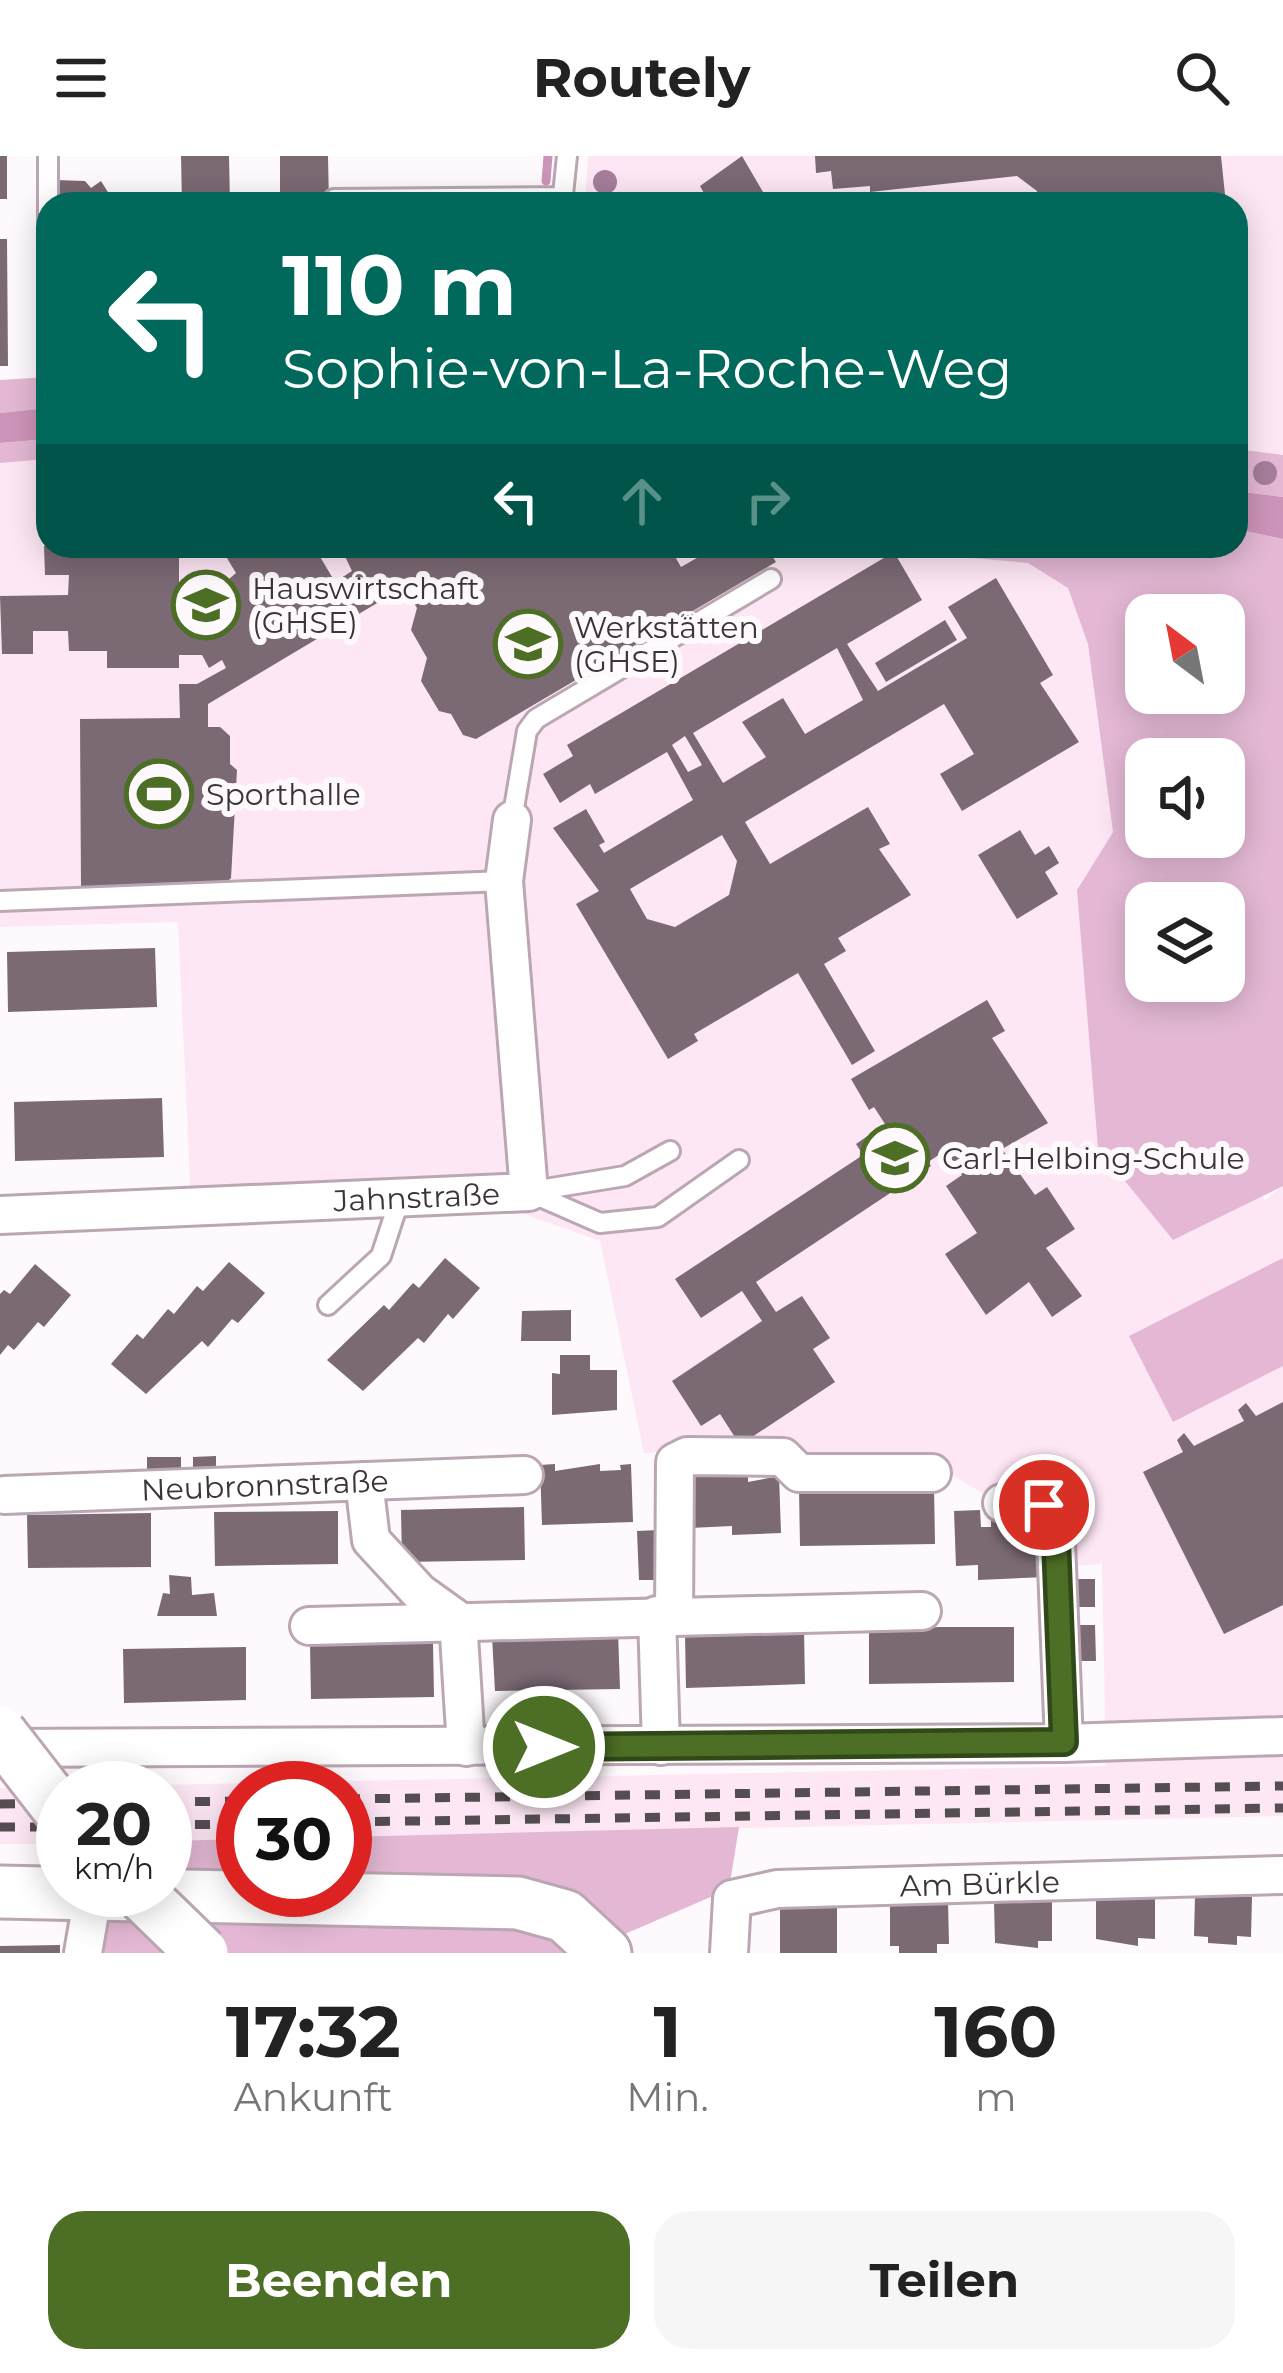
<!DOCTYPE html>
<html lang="de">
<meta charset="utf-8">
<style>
body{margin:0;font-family:Montserrat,sans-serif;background:#f6f6f6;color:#222;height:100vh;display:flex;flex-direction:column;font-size:45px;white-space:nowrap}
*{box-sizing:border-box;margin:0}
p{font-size:39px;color:#767676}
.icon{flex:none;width:66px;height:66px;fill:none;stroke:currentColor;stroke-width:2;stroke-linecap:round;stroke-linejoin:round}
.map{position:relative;height:1797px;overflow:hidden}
.details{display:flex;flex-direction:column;background:#fff;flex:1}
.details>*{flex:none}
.banner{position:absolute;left:36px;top:36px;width:1212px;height:366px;border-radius:36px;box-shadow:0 6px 30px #0003;background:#00695c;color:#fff;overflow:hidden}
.needle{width:78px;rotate:328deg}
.buttons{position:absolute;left:1125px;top:438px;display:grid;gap:24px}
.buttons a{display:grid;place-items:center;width:120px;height:120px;border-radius:24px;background:#fff;box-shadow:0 6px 30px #0003;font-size:60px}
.speed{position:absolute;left:36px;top:1605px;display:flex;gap:24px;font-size:60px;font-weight:700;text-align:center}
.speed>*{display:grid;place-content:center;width:156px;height:156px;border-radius:50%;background:#fff;box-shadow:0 6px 30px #0003;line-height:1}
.speed small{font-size:30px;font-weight:400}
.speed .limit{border:18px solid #d22;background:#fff;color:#111}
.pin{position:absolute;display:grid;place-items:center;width:102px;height:102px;color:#fff;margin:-51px;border:6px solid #fff;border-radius:50%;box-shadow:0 3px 12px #0007}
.me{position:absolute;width:132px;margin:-66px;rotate:90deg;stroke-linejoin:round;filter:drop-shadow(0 0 9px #0008)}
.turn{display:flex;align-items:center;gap:42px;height:252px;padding:0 48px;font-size:54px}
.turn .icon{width:156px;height:156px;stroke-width:2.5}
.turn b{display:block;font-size:84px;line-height:102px}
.lanes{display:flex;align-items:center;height:114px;padding:0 48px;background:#0003;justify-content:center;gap:60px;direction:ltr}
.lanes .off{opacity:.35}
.eta{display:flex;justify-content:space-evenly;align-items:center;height:204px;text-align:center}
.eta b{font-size:72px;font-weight:700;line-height:84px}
.primary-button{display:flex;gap:24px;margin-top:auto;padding:24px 48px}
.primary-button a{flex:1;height:138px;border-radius:36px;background:#4c6e25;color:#fff;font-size:48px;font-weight:700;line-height:138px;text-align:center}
.primary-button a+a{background:#f6f6f6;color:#222}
header{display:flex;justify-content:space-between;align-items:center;height:156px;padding:0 48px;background:#fff;font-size:54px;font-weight:700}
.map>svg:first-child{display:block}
.built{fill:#fee7f5}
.green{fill:#e4b8d4;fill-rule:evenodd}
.water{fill:#cd94b9}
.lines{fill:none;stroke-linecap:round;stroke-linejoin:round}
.stream{stroke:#cd94b9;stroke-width:9}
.building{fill:#7b6974;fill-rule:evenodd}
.lane-casing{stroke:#bba7b3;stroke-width:24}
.street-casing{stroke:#bba7b3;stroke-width:42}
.secondary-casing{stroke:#bba7b3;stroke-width:57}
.lane{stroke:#fff;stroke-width:18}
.street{stroke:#fff;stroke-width:36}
.secondary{stroke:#fff;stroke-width:51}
.rail{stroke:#544d52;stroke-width:9;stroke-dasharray:15 15;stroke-linecap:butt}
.secondary-bridge-casing{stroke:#bba7b3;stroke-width:57;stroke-linecap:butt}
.secondary-bridge{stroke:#fff;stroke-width:51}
.tree{fill:#a57e9b}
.route-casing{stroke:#314818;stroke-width:30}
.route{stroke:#4c6e25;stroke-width:21}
.labels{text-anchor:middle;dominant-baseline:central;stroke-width:12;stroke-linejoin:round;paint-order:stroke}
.poi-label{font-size:30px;fill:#3c3439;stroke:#fef9fc;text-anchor:start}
.street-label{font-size:30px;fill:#3c3439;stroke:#fef9fc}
</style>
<header><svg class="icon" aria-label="menu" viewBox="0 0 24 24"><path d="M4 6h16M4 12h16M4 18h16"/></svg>Routely<svg class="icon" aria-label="search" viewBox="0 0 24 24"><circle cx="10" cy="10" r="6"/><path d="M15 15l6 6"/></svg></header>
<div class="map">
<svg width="1283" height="1797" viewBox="0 0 1283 1797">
<rect width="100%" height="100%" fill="#fef9fc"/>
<path class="built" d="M588 0H1283V299L1236 293V48H585Z
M48 303V390H932L938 399 1028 407 1069 432 1089 488 1113 676 1077 734 1265 1044 1283 1030V1660L345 1681V1632H243V1683L165 1685V1632H63V1688H0V1632L1106 1610 1102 1408 1072 1410 1064 1341 991 1342 913 1296 644 1297 600 1085 510 1053 192 1068 178 766 0 771V307Z"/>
<path class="green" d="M48 221V252L0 257V224Z
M48 283V303L0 307V287Z
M1236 293 1283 299V341L1236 335Z
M1236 373 1283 383V1030L1173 1084 1098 992 1077 734 1113 676 1088 488 1068 432 1028 407 937 399 932 390H1236ZM1146 459H1224V537H1146ZM1146 603H1224V681H1146ZM1146 747H1224V825H1146Z
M1283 1102V1210L1173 1266 1129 1180Z
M739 1671 729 1733 581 1797H103L109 1758 165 1734V1685L243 1683V1734H345V1681Z"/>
<path class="water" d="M48 252V283L0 287V257Z
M1236 335 1283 341V383L1236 373Z"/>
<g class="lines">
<path class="stream" d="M546 25 548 0"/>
</g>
<path class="building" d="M0 0H7V43H0Z
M181 0H229L230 48H182Z
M280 0H328L329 48H280Z
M742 0 770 48H710L700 30Z
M815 0H1221L1226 48H1038L1037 35 1017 20 870 36V30L833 33 831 15 816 17Z
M56 24 85 25 91 32 101 25 111 41 105 48H57Z
M0 83H7L8 210H0Z
M44 390H162V400H179V430L222 429 236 417 227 402 247 390H327L319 399 335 426 352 415 340 390H669L681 411 718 390H766L776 406 476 583 463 579 451 558 439 555 421 525 427 502 411 474 417 452 404 431 208 548V571H220L230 580V608L237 614 231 722 224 729 81 733 80 563 180 562 179 528H197L226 512 222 504 209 512 202 499H179V512H107V495H69L68 475H33V498H2L0 440 68 439 69 419H45Z
M894 396 922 444 847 488 878 535 967 482 948 451 996 422 1053 519 1040 527 1079 586 962 655 940 618 974 598 944 548 745 666 770 708 868 651 890 688 879 693 911 739 838 782 846 795 824 808 875 895 852 909 798 817 694 878 698 885 668 903 576 748 599 735 553 672 586 653 605 686 599 689 604 697 693 644 667 596 595 638 590 628 560 647 543 618 573 600 567 589ZM837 492 863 544 805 578 783 542 742 566 766 601 723 627 693 577ZM685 580 702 609 688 616 672 589ZM722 679 737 705 729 739 675 771 647 763 630 733Z
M945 464 957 484 886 526 875 507Z
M1020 674 1035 699 1049 690 1059 707 1045 716 1058 738 1017 763 978 699Z
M155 792 157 851 8 856 7 796Z
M987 844 1005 875 992 882 1048 967 1002 993 1035 1039 1047 1031 1075 1073 1046 1092 1082 1140 1052 1161 1029 1126 986 1159 945 1098 977 1077 946 1030 962 1019 945 995 928 1006 931 1010 756 1126 776 1156 802 1140 830 1182 813 1193 835 1226 740 1289 720 1258 701 1270 672 1225 762 1165 742 1135 701 1162 675 1123 863 999 856 988 885 968 874 951 869 954 851 923Z
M162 942 164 1001 15 1005 14 946Z
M445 1102 480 1132 453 1163 448 1158 424 1187 418 1182 363 1235 327 1204 384 1149 389 1154 413 1127 419 1132Z
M229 1106 265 1137 238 1167 232 1163 208 1191 202 1185 146 1238 111 1208 137 1178 143 1183 168 1153 174 1158 197 1130 203 1135Z
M35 1108 71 1139 44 1171 38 1166 14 1194 8 1189 0 1199V1138L4 1134 10 1138Z
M571 1154V1185H521L522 1155Z
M560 1199H590V1214H617V1254L552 1259V1217L560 1218Z
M1283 1246V1449L1224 1478 1143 1316 1183 1296 1177 1284 1184 1277 1194 1290 1244 1265 1238 1254 1246 1247 1256 1260Z
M216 1300V1323L193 1324V1301Z
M147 1301H181V1324H147Z
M555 1308V1315L600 1308V1315L621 1314 620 1309 631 1308 633 1366 542 1369 540 1309Z
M735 1312 736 1321 748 1320V1326L779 1320 781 1377 732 1379V1370L690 1372 688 1316 725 1319 724 1313Z
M855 1330V1336H880V1330H899V1336L934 1330 935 1388 800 1390 799 1332 819 1331V1338Z
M524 1351 525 1404 402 1406 401 1354Z
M980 1354 981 1371H991V1365L1013 1364V1371L1045 1365 1046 1421 978 1424V1409L956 1410 954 1355Z
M338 1355V1408L215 1410 214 1356Z
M151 1357V1411L28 1412 27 1359Z
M658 1374 660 1424H639L637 1375Z
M169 1419 191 1421 192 1439 214 1437 217 1460H157L163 1437 170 1438Z
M1076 1423H1095V1451H1075Z
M1073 1469H1095L1096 1505H1074Z
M940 1471H1014V1526L869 1528V1474Z
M804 1474 805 1528 686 1532 685 1478Z
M618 1476 620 1533 495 1535 492 1480Z
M433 1487 434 1541 311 1543 310 1489Z
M246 1491V1544L124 1547 123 1493Z
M1195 1740 1252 1741 1251 1781 1237 1780V1789L1208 1787V1781L1194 1780Z
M1126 1742H1155V1783L1138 1782V1790L1096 1783V1743Z
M1052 1744V1785H1038V1792L995 1787 994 1746Z
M948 1745 949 1788H937V1797H899V1790H890V1747Z
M837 1747V1797H780V1748Z
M60 1789V1797H0V1790Z"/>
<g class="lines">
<defs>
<path id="lane" d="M334 43 563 41
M562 48 567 0
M48 156V0
M512 664 527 575 536 563 771 423
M0 745 504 725
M533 1035 625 1020 670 995
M529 1036 600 1067 658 1061 739 1004
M328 1149 381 1100 400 1042"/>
<g id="street">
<path id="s1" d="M0 1059 529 1036 504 725 512 664"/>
<path d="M364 1325 371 1384 419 1436 458 1464 466 1591"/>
<path id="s2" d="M4 1339 524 1319"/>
<path d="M1002 1347 1044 1349 1055 1360 1064 1587"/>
<path d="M657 1459 661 1590"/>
<path d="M674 1461 675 1306 687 1300 783 1301 799 1317H932"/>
<path d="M309 1470 922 1455"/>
<path d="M0 1592 1064 1587 1283 1580"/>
<path d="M83 1797 93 1739"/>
<path id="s3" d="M729 1797 732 1743 777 1733 1283 1719"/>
</g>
<path id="secondary" d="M0 1736 518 1747 565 1760 605 1797"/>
</defs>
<use href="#lane" class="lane-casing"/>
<use href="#street" class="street-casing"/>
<use href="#secondary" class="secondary-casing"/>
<use href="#lane" class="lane"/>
<use href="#street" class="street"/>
<use href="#secondary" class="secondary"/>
<path class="rail" d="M345 1643 1283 1630
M165 1646 243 1645
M0 1648 63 1647
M345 1666 1283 1652
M165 1669 243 1668
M0 1671H63"/>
<defs>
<path id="secondary-bridge" d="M0 1577 63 1658
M137 1734 202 1797"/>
</defs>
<use href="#secondary-bridge" class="secondary-bridge-casing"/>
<use href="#secondary-bridge" class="secondary-bridge"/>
</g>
<g class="tree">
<circle cx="605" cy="26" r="12"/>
<circle cx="1265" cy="317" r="12"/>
</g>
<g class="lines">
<defs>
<path id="route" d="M544 1591 1064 1586 1055 1360 1044 1349"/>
</defs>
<use href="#route" class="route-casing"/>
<use href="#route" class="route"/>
</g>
<defs>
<symbol id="school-ring" viewBox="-11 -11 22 22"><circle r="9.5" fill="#fef9fc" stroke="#4c6e25" stroke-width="1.5"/><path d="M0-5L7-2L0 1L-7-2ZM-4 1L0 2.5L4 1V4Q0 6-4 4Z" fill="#4c6e25"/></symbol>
<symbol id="stadium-ring" viewBox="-11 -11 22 22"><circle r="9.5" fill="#fef9fc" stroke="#4c6e25" stroke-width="1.5"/><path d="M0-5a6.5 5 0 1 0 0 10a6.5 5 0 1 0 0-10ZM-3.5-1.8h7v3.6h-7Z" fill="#4c6e25"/></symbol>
</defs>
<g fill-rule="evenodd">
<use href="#school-ring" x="168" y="411" width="76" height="76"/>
<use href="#school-ring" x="490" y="450" width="76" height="76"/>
<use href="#stadium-ring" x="121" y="600" width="76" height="76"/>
<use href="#school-ring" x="857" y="964" width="76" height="76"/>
</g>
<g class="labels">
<g class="poi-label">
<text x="252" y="432">Hauswirtschaft<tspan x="252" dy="34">(GHSE)</tspan></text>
<text x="574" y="471">Werkstätten<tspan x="574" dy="34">(GHSE)</tspan></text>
<text x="206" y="638">Sporthalle</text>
<text x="942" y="1002">Carl-Helbing-Schule</text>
</g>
<g class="street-label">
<text stroke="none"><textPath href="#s1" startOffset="417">Jahnstraße</textPath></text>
<text stroke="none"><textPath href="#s2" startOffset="261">Neubronnstraße</textPath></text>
<text stroke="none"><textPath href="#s3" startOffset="303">Am Bürkle</textPath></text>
</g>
</g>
</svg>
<div class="buttons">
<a><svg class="needle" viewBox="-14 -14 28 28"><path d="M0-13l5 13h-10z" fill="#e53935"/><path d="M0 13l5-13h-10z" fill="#767676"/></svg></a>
<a><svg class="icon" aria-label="sound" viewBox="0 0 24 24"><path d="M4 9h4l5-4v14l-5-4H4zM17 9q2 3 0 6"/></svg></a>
<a><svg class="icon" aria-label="layers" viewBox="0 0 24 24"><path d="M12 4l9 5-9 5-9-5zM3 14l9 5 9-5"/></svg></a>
</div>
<div class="speed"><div>20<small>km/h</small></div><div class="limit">30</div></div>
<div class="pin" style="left:1044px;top:1349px;background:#d93025"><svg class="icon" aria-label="arrive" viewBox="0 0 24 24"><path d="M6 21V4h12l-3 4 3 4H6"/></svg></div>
<svg class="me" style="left:544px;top:1591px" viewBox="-20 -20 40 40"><circle r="17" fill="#4c6e25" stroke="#fff" stroke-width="3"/><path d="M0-11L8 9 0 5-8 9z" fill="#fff"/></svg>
<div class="banner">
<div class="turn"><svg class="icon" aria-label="left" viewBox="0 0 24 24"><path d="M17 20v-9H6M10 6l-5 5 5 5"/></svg><div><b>110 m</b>Sophie-von-La-Roche-Weg</div></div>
<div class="lanes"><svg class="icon" aria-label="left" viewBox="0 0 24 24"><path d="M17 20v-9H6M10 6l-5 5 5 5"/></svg><svg class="icon off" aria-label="ahead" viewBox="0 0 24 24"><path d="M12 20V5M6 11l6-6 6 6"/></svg><svg class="icon off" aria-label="right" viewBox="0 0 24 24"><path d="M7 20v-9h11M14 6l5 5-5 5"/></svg></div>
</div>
</div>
<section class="details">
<div class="eta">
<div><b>17:32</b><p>Ankunft</p></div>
<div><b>1</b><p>Min.</p></div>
<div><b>160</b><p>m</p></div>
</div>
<div class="primary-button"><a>Beenden</a><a>Teilen</a></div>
</section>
